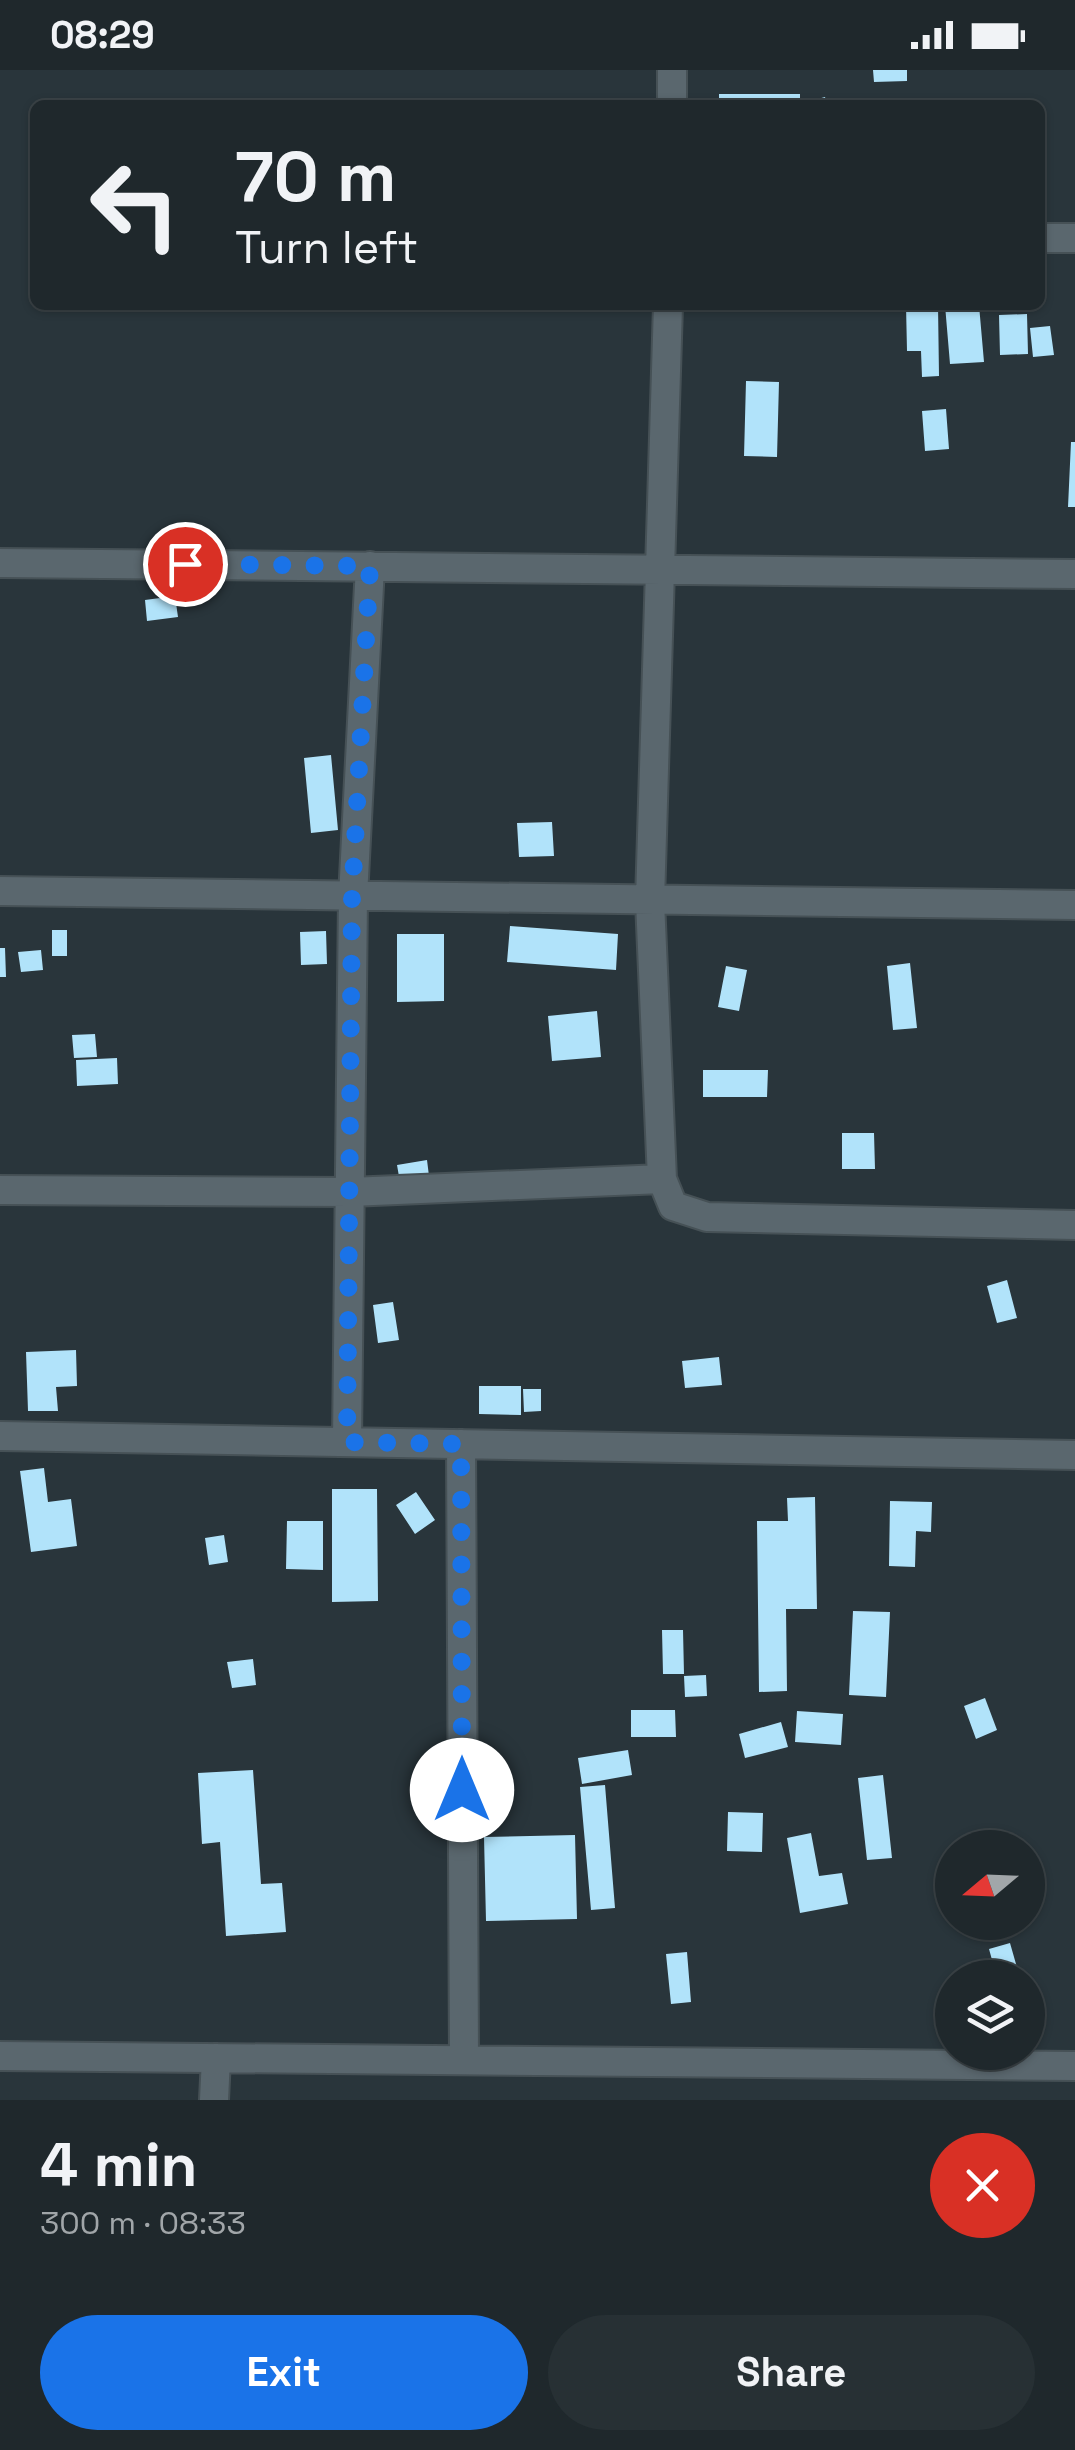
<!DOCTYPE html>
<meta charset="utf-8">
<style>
body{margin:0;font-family:"Space Grotesk",sans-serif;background:#273034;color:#f1f3f6;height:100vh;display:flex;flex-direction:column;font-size:38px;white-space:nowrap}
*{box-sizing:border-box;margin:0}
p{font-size:32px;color:#a1a6a9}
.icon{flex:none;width:55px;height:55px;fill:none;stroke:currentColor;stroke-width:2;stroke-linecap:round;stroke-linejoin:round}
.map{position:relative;height:2030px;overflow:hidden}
.details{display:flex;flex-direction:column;background:#1f282c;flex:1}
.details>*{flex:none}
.banner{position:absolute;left:30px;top:30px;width:1015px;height:210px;border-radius:15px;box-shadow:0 2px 8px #0004,0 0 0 2px #3c4448;background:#1f282c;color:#f1f3f6;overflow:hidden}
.needle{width:65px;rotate:251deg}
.fabs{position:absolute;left:935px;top:1760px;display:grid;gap:20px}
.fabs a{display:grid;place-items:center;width:110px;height:110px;border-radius:50%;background:#1f282c;box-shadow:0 2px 8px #0004,0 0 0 2px #3c4448;font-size:50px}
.pin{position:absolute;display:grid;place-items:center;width:85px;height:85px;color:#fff;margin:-42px;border:5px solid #fff;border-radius:50%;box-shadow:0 2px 10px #0007}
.me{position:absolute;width:110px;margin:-55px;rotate:0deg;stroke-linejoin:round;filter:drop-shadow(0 0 8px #0008)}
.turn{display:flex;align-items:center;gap:35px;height:210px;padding:0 40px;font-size:45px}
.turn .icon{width:130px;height:130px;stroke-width:2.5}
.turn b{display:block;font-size:70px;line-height:85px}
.round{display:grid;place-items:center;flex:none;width:105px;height:105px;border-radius:52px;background:#273034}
.summary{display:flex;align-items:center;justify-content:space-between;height:170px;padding:0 40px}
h1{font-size:60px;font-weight:700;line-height:75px}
.button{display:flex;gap:20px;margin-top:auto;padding:20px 40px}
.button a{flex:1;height:115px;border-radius:60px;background:#1a73e8;color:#fff;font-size:40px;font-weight:700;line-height:115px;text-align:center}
.button a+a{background:#273034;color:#f1f3f6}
.status{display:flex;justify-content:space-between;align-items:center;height:70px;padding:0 50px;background:#1f282c;direction:ltr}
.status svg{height:28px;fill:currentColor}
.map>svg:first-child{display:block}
.building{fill:#b1e3fa}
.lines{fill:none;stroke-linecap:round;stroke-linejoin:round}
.minor-casing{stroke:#465156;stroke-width:32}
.minor{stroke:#5a676e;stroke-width:28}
.route{stroke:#1a73e8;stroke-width:18;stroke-dasharray:0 32.4}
</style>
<div class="status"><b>08:29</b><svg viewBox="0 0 49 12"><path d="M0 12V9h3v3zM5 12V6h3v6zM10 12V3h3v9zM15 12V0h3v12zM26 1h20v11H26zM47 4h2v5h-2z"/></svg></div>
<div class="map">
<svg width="1075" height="2030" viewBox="0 0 1075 2030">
<rect width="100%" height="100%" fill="#29353b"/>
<path class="building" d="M873 0H907V11L874 12Z
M719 24H800V34L825 27 827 35H719Z
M906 235H938L939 306 922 307 921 281H907Z
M945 235H979L984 292 950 294Z
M1027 244 1028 284 1000 285 999 245Z
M1050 256 1054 285 1033 287 1030 258Z
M746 311 779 312 777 387 744 386Z
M946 339 949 379 925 381 922 341Z
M1071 372H1075V437H1068Z
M175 526 178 547 147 551 145 530Z
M331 685 338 760 311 763 304 688Z
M552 752 554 786 519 787 517 753Z
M510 856 618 864 616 900 507 892Z
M52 860H67V886H52Z
M326 861 327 894 301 895 300 862Z
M397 864H444V931L397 932Z
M0 878H5L6 907H0Z
M41 880 43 900 21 902 18 882Z
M910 893 917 958 893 960 887 896Z
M726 896 747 900 739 941 718 937Z
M597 941 601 987 552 991 548 946Z
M95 964 97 987 74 988 72 965Z
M117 988 118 1014 77 1016 76 990Z
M703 1000H768L767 1027H703Z
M842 1063H874L875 1099H842Z
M427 1090 430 1114 401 1118 397 1095Z
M1007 1210 1017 1248 997 1253 987 1216Z
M393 1232 399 1270 378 1273 373 1235Z
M76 1280 77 1316 56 1317 58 1341H28L26 1282Z
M719 1287 722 1315 685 1318 682 1291Z
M479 1316H521V1345L479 1344Z
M523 1319H541V1341L524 1342Z
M44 1398 48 1432 71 1429 77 1476 31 1482 20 1401Z
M332 1419H377L378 1531 332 1532Z
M416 1422 435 1450 415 1464 396 1435Z
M815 1427 817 1539H786L787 1621 759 1622 757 1451H788L787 1428Z
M890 1431 932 1432 931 1462 916 1461 915 1497 889 1496Z
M287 1451H323V1500L286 1499Z
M224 1465 228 1492 209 1495 205 1468Z
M853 1541 890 1542 886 1627 849 1625Z
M662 1560H683L684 1604H663Z
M253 1589 256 1615 232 1618 227 1592Z
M706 1605 707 1626 685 1627 684 1606Z
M985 1628 997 1660 976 1669 964 1636Z
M631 1640H675L676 1667H631Z
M797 1641 843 1644 841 1675 795 1672Z
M781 1652 788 1677 745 1688 739 1664Z
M628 1680 632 1705 582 1714 578 1688Z
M253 1700 261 1814 282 1813 286 1862 226 1866 220 1772 202 1774 198 1703Z
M883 1705 892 1788 867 1790 858 1708Z
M605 1715 615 1838 591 1840 580 1717Z
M728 1742 763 1743 762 1782 727 1781Z
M811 1763 819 1806 842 1803 848 1834 800 1843 787 1768Z
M575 1765 577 1849 486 1851 484 1767Z
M1010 1873 1020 1908H997L989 1879Z
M687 1882 691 1932 671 1934 666 1884Z"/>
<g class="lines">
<defs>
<path id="minor" d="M672 35V0
M1040 168H1075
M668 235 650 831 662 1109 673 1136 707 1147 1075 1155
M0 493 1075 504
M0 821 1075 835
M0 1120 350 1122 662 1109
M0 1366 1075 1385
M347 1372 353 827 370 496
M461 1374 464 1988
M0 1986 1075 1996
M214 2030 216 1988"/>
</defs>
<use href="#minor" class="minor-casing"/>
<use href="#minor" class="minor"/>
</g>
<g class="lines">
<path class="route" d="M185 494 370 496 352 827 347 1372 461 1374 462 1720"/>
</g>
</svg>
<div class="fabs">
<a><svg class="needle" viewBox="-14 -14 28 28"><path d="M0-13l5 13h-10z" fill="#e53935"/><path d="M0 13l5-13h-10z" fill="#a1a6a9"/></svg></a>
<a><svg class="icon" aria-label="layers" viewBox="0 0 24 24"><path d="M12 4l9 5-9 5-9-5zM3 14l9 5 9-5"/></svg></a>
</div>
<div class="pin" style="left:185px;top:494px;background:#d93025"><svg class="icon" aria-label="arrive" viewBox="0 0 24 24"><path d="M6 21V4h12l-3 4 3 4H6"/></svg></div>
<svg class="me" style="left:462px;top:1720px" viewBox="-20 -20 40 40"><circle r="19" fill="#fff"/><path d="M0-13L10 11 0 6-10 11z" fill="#1a73e8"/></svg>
<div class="banner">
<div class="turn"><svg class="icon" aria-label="left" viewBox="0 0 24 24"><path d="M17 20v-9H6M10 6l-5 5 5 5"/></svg><div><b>70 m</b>Turn left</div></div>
</div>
</div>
<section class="details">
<div class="summary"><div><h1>4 min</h1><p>300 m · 08:33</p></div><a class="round" style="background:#d93025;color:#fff"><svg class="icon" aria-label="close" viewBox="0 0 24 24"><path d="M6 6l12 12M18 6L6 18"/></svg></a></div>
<div class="button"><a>Exit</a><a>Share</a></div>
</section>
